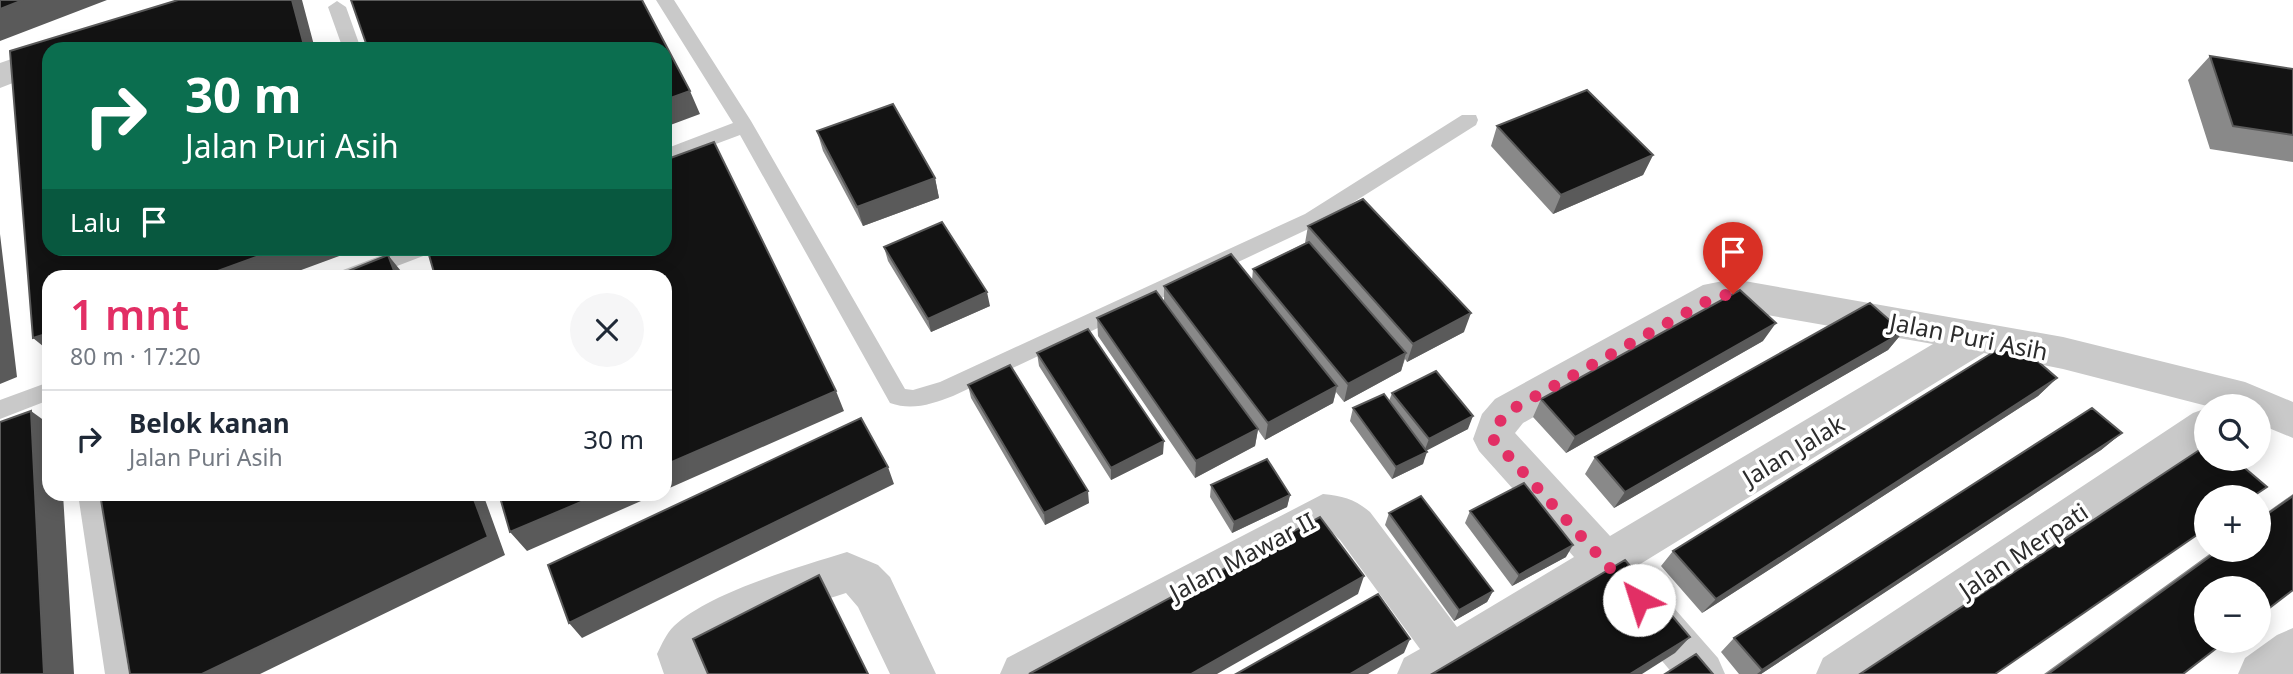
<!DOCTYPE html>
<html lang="id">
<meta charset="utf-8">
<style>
body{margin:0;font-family:"Noto Sans",sans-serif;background:#f6f6f7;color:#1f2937;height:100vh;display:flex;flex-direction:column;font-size:26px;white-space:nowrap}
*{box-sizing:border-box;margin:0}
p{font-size:23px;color:#747a83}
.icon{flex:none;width:38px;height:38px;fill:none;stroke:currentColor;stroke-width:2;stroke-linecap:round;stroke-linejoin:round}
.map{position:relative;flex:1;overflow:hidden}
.details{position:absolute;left:42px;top:270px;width:630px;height:231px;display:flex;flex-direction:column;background:#fff;border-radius:21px;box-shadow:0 4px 18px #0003}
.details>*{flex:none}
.guide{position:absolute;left:42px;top:42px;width:630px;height:214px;border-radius:21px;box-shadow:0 4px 18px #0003;background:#0b6e4f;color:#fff;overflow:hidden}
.fabs{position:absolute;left:2194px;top:394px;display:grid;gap:14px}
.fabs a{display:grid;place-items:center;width:77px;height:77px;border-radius:50%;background:#fff;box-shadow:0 4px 18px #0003;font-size:35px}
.pin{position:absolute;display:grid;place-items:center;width:60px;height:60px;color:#fff;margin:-72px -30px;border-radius:50% 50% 50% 0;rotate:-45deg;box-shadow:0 0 7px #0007}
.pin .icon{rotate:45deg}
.me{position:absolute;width:77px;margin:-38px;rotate:320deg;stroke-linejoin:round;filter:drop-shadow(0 0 5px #0008)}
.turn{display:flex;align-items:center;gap:24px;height:147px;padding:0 28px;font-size:32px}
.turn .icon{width:91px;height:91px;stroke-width:2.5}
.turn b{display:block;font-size:49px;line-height:60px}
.then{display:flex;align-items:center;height:66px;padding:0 28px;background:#0003;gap:14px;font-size:26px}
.round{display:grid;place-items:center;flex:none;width:74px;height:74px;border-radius:37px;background:#f6f6f7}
.summary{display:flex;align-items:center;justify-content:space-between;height:119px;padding:0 28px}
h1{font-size:42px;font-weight:600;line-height:52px;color:#e22f65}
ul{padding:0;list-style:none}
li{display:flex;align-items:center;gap:21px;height:98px;padding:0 28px;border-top:2px solid #e0e1e3}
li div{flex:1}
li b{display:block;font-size:26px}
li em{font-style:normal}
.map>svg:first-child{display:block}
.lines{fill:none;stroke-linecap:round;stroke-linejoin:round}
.lane{fill:#c9c9c9;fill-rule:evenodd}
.street{fill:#c9c9c9;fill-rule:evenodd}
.wall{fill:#898989}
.shaded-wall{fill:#5a5a5a}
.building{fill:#131313;stroke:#5a5a5a;stroke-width:2}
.route{stroke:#e22f65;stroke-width:12;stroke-dasharray:0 21.6}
.labels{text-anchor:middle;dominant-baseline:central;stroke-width:7;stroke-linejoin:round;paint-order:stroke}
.street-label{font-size:24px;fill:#2c2c2c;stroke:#fff}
</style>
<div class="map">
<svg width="2293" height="674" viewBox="0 0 2293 674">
<rect width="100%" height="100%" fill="#fff"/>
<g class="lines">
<path class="lane" d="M656 0H674L751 121 905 389 913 390 940 382 1305 214 1462 115H1476L1478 120 1476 125 1319 224 953 396C932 404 912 411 890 403L740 135 665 163V149L733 123Z
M337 1 346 7 361 49H343L328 7Z
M401 248H434L431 253 371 276H340L343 270Z
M49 382V400L0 419V400Z
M78 494H100L129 674H105Z"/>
<path class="street" d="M49 46 60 49H49V69L0 88V63Z
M1733 279 2063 337 2245 382 2293 402V438L2259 424V406H2207L2063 369 1984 353 1637 566 1718 658 1725 674H1673L1601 588 1468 671 1462 674H1397L1404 658 1420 649 1340 540 1333 533 1327 532 1068 674H1000L1007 658 1323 494C1343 496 1355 499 1370 512L1457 627 1574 557 1479 451 1473 439 1482 414 1495 399 1703 285ZM1733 309 1933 344 1610 536 1515 433 1523 423 1723 310Z
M2207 408V447L1878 674H1816L1823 658 2193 413Z
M847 552 878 565 890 577 936 674H890L858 607 846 593C799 608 740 623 704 659L710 674H664L657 654C662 644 666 634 674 626 710 592 799 567 847 552Z
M2293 628V674H2238L2245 658 2277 635Z"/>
</g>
<path class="wall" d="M2210 56 2293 69V162L2210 149 2188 80Z
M1497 126 1653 155 1643 175 1553 214 1491 146Z
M817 131 935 178 939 198 863 226 823 151Z
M1308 226 1464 332 1407 362 1405 359 1401 371 1344 402 1336 392 1333 403 1265 440 1258 430 1255 446 1195 478 1098 336 1097 318 1164 301V286L1252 280 1253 269 1305 243Z
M884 247 990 306 931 332 888 261Z
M1903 332 1888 350 1614 508 1585 474 1595 457Z
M1763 341 1566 453 1533 417 1541 399Z
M1037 353 1163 454 1111 480 1039 366Z
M2057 378 2038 396 1702 613 1661 566 1673 551Z
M968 385 1089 503 1045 525 971 398Z
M1392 393 1468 429 1426 450 1423 464 1392 479 1350 421 1353 408 1389 401Z
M2122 433 2101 450 1761 674H1739L1721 652 1734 638Z
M1211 485 1290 495 1287 507 1232 533 1210 497Z
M2293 494V590L2183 674H2044L2215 550H2259V518Z
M1470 511 1566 557 1512 586 1465 523Z
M1389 513 1493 591 1487 602 1454 621 1385 525Z"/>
<path class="shaded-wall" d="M23 0H107L0 41V9Z
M292 0H302L315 49H305Z
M690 91 700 114 665 127V100Z
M1653 155 1643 175 1553 214 1561 195Z
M935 178 939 198 863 226 857 207Z
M0 234 17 377 0 384Z
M281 248H361L285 276H204Z
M388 255 405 276H396Z
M987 292 990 306 931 332 928 319Z
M1471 313 1464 332 1407 362 1413 344Z
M1776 323 1763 341 1566 453 1575 437Z
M1903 332 1888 350 1614 508 1625 492Z
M49 333V351L33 338Z
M1406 353 1401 371 1344 402 1348 384Z
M2057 378 2038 396 1702 613 1716 599Z
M1337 386 1333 403 1265 440 1268 423Z
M836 391 844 411 665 490V465Z
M31 411 49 424V494H63L74 674H44Z
M1473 416 1468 429 1424 452 1429 439Z
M1258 429 1255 446 1195 478 1196 461Z
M2122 433 2101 450 1761 674H1757L1762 670Z
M1164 441 1163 454 1111 480V468Z
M1427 452 1423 464 1392 479 1396 467Z
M888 467 894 484 582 638 569 623Z
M1088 491 1089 503 1045 525 1044 513Z
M472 494H483L505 555 260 674H202Z
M600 494H657L527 551 510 532Z
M1290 495 1287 507 1232 533 1234 522Z
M1573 545 1566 557 1512 586 1519 575Z
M1364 576 1358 594 1217 674H1191Z
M1493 591 1487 602 1454 621 1459 610Z
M1690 637 1675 653 1642 674H1630Z
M1410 639 1404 653 1368 674H1350Z"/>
<path class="building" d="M0 0H23L0 9Z
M178 0H292L305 49H49V248H281L204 276H49V333L33 338 10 51Z
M351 0H642L690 91 665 100V49H368Z
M2210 56 2293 69V135L2233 126Z
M1587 90 1653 155 1561 195 1497 126Z
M893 104 935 178 857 207 817 131Z
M714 142 836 391 665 465V276H435L427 248H665V160Z
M1363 199 1471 313 1413 344 1308 226Z
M942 222 987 292 928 319 884 247Z
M1309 242 1406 353 1348 384 1253 269Z
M1231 254 1337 386 1268 423 1164 286Z
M388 255 396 276H336Z
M1740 290 1776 323 1575 437 1541 399Z
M1156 291 1258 429 1196 461 1097 318Z
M1870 303 1903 332 1625 492 1595 457Z
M1088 329 1164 441 1111 468 1037 353Z
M2013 340 2057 378 1716 599 1673 551Z
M1010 365 1088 491 1044 513 968 385Z
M1436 371 1473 416 1429 439 1392 393Z
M1384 394 1427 452 1396 467 1353 408Z
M2092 408 2122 433 1762 670 1734 638Z
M31 411 44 674H0V422Z
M861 418 888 467 569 623 548 565Z
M2207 445V458H2233L2267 487 2252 497H2207V528L1995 674H1860Z
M1267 459 1290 495 1234 522 1211 485Z
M1524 483 1573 545 1519 575 1470 511Z
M100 494H472L488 537 202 674H130Z
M499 494H600L510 532Z
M1421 496 1493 591 1459 610 1389 513Z
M2293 496V590L2259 616V588H2207V640H2227L2183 674H2048L2219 550H2259V520Z
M1320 517 1364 576 1191 674H1029Z
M1625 560 1690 637 1630 674H1432Z
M819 575 868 674H708L693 639Z
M1378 594 1410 639 1350 674H1236Z
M1696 654 1713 674H1665Z"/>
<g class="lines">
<path class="route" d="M1639 600 1493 439 1496 426 1509 411 1716 296 1733 294"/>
</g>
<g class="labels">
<g class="street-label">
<text transform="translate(1969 336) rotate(11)">Jalan Puri Asih</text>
<text transform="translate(1793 450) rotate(-31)">Jalan Jalak</text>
<text transform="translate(2023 550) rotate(-34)">Jalan Merpati</text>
<text transform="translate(1242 556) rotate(-28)">Jalan Mawar II</text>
</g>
</g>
</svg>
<div class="fabs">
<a><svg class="icon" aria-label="search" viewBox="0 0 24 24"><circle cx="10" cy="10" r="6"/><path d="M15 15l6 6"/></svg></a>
<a>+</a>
<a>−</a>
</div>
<div class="pin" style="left:1733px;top:294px;background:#d93025"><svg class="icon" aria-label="arrive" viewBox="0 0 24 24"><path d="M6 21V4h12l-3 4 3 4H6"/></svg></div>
<svg class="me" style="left:1639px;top:600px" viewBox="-20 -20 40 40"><circle r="19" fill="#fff"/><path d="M0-13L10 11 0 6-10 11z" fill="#e22f65"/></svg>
<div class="guide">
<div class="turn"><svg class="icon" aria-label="right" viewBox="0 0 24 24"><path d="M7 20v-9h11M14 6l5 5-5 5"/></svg><div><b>30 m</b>Jalan Puri Asih</div></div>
<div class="then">Lalu<svg class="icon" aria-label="arrive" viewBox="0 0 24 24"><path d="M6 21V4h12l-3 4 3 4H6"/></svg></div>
</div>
<section class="details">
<div class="summary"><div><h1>1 mnt</h1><p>80 m · 17:20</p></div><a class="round"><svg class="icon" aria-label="close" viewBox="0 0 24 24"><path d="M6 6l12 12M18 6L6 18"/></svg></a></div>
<ul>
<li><svg class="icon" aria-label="right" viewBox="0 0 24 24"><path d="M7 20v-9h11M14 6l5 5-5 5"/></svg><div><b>Belok kanan</b><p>Jalan Puri Asih</p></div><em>30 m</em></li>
</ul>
</section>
</div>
